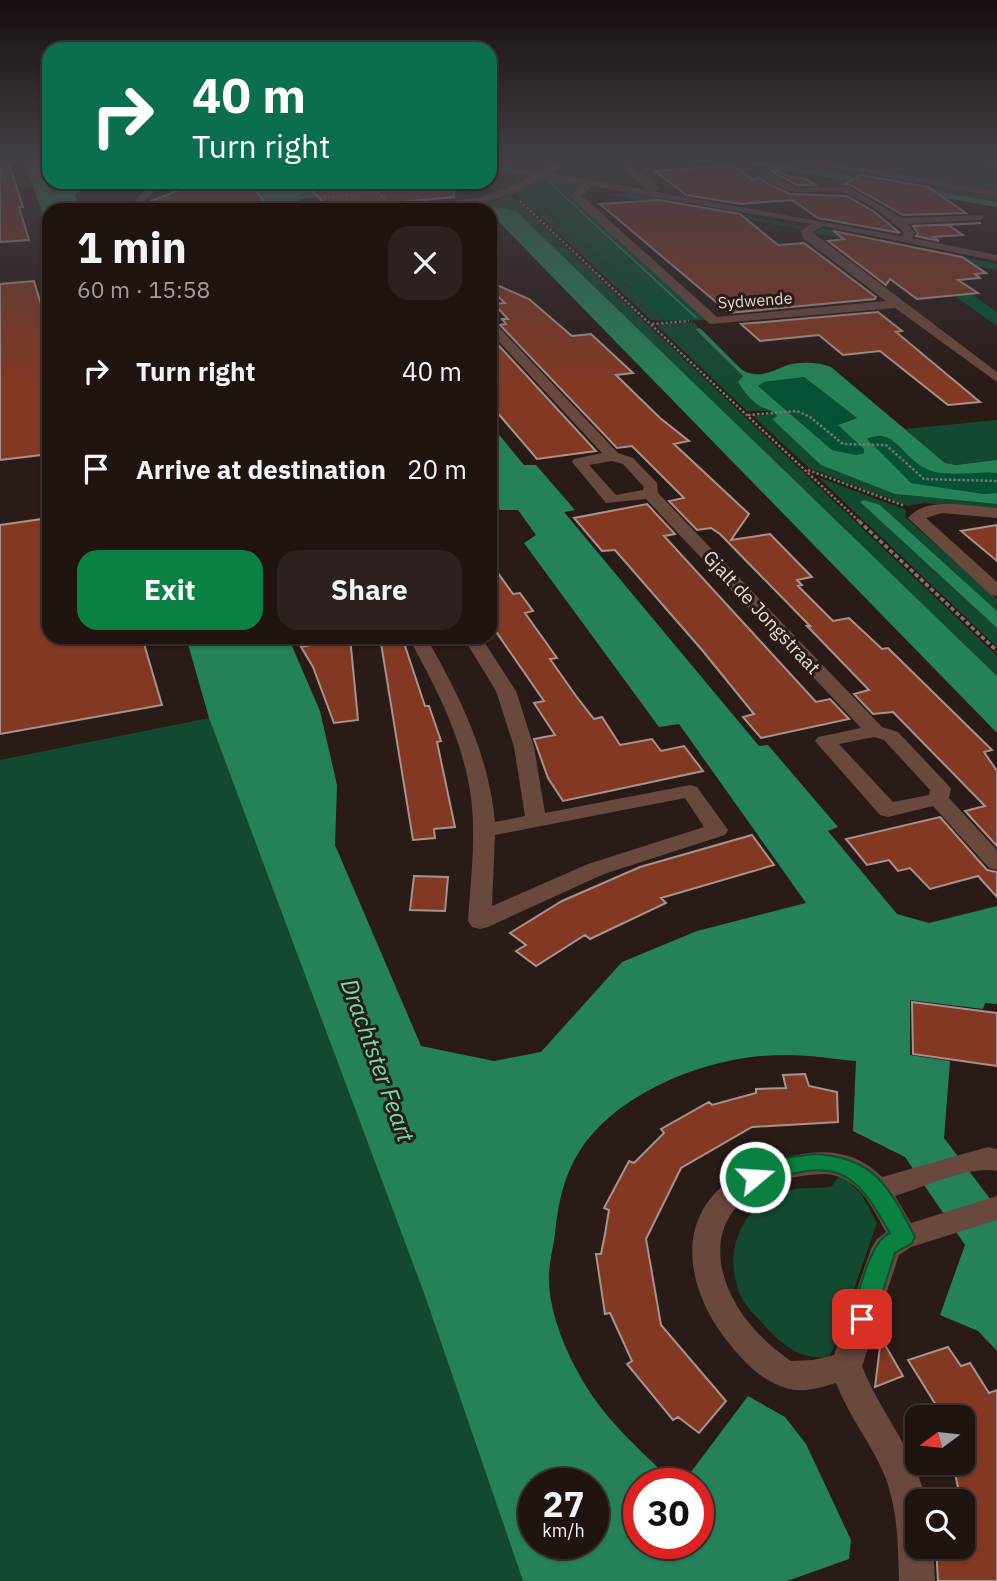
<!DOCTYPE html>
<meta charset="utf-8">
<style>
body{margin:0;font-family:"IBM Plex Sans",sans-serif;background:#2d211f;color:#f1f3f6;height:100vh;display:flex;flex-direction:column;font-size:26px;white-space:nowrap}
*{box-sizing:border-box;margin:0}
p{font-size:23px;color:#a29e9f}
.icon{flex:none;width:38px;height:38px;fill:none;stroke:currentColor;stroke-width:2;stroke-linecap:round;stroke-linejoin:round}
.map{position:relative;flex:1;overflow:hidden}
.drawer{position:absolute;left:42px;top:203px;width:455px;height:441px;display:flex;flex-direction:column;background:#201411;border-radius:21px;box-shadow:0 2px 5px #0004,0 0 0 2px #3d3331}
.drawer>*{flex:none}
.banner{position:absolute;left:42px;top:42px;width:455px;height:147px;border-radius:21px;box-shadow:0 2px 5px #0004,0 0 0 2px #3d3331;background:#0b6e4f;color:#fff;overflow:hidden}
.needle{width:46px;rotate:255deg}
.controls{position:absolute;left:905px;top:1405px;display:grid;gap:14px}
.controls a{display:grid;place-items:center;width:70px;height:70px;border-radius:14px;background:#201411;box-shadow:0 2px 5px #0004,0 0 0 2px #3d3331;font-size:35px}
.speed{position:absolute;left:518px;top:1468px;display:flex;gap:14px;font-size:35px;font-weight:700;text-align:center}
.speed>*{display:grid;place-content:center;width:91px;height:91px;border-radius:50%;background:#201411;box-shadow:0 2px 5px #0004,0 0 0 2px #3d3331;line-height:1}
.speed small{font-size:18px;font-weight:400}
.speed .limit{border:10px solid #d22;background:#fff;color:#111}
.pin{position:absolute;display:grid;place-items:center;width:60px;height:60px;color:#fff;margin:-30px;border-radius:14px;box-shadow:0 4px 10px #0006}
.me{position:absolute;width:77px;margin:-38px;rotate:72deg;stroke-linejoin:round;filter:drop-shadow(0 0 5px #0008)}
.turn{display:flex;align-items:center;gap:24px;height:147px;padding:0 35px;font-size:32px}
.turn .icon{width:91px;height:91px;stroke-width:2.5}
.turn b{display:block;font-size:49px;line-height:60px}
.round{display:grid;place-items:center;flex:none;width:74px;height:74px;border-radius:21px;background:#2d211f}
.head{display:flex;align-items:center;justify-content:space-between;height:119px;padding:0 35px}
h1{font-size:42px;font-weight:800;line-height:52px}
.action{display:flex;gap:14px;margin-top:auto;padding:14px 35px}
.action a{flex:1;height:80px;border-radius:21px;background:#0b8043;color:#fff;font-size:28px;font-weight:800;line-height:80px;text-align:center}
.action a+a{background:#2d211f;color:#f1f3f6}
ul{padding:0;list-style:none}
li{display:flex;align-items:center;gap:21px;height:98px;padding:0 35px}
li div{flex:1}
li b{display:block;font-size:26px}
li em{font-style:normal}
.map>svg:first-child{display:block}
.green{fill:#144931}
.forest{fill:#045133}
.water{fill:#258158;fill-rule:evenodd}
.building{fill:#823823;stroke:#a7938d;stroke-width:2}
.lines{fill:none;stroke-linecap:round;stroke-linejoin:round}
.path-far1{stroke:#7f726e;stroke-width:2.5;stroke-dasharray:2.5 2;stroke-linecap:butt}
.path{stroke:#7f726e;stroke-width:3.5;stroke-dasharray:4.5 2.5;stroke-linecap:butt}
.minor{fill:#69483e;fill-rule:evenodd}
.tertiary{fill:#69483e;fill-rule:evenodd}
.route{fill:#0b8043;stroke:#07532c;stroke-width:2}
.labels{text-anchor:middle;dominant-baseline:central;stroke-width:6;stroke-linejoin:round;paint-order:stroke}
.far-street-label{font-size:16px;fill:#e4dad6;stroke:#2a1b17}
.street-label{font-size:19px;fill:#e4dad6;stroke:#2a1b17}
.near-water-label{font-size:24px;font-style:italic;fill:#69e0a5;stroke:#2a1b17}
</style>
<div class="map">
<svg width="997" height="1581" viewBox="0 0 997 1581">
<rect width="100%" height="100%" fill="#2a1b17"/>
<path class="green" d="M760 161H785L997 197V202Z
M973 161H989L997 166V191L915 177 991 174Z
M541 178 581 182 545 181 525 191 666 321 651 320 514 192Z
M510 194 997 656V676L516 211 496 207 418 210 494 202Z
M694 322 698 328 695 329 743 376 738 382C749 399 757 402 773 411H747L657 326 662 324Z
M775 413 777 416 773 419 895 494 997 504V511L924 503 908 506 809 468 754 417Z
M997 420V460L956 465 945 463 905 429Z
M818 477 906 510 905 517 997 599V611L880 505 860 502 997 628V647Z
M209 718 425 1296 523 1581H0V760Z
M841 1174 862 1195 877 1223 833 1349 829 1356C802 1362 781 1344 765 1326 755 1315 744 1305 739 1292 724 1252 740 1210 779 1193 797 1186 813 1189 831 1187Z"/>
<path class="forest" d="M557 181 582 184 572 197 707 320 666 321 526 191 546 182 695 318H698L549 182Z
M628 193 806 227 801 229 606 194Z
M822 228 997 264V270L923 254 917 256 997 312V326L891 251 877 245 813 233Z
M804 377 857 418 839 424 864 449V453L856 455 832 450 758 386 764 382Z
M875 436C903 437 904 458 925 468 948 478 973 470 997 473V493L984 494 911 483 866 440Z"/>
<path class="water" d="M24 161H49V182H105L75 194 81 210H49V231Z
M733 161H760L997 202V207Z
M545 180 573 183 550 182 698 318H695Z
M258 182H285L289 187 343 182 365 192 299 199 308 210H278L271 201 208 206 207 195 264 190Z
M496 207 516 211 997 676V733L500 223 490 219V210H464Z
M700 328 742 370C758 379 771 372 785 366 798 361 819 362 831 367L945 463 956 465 997 460V473C973 470 943 480 921 466 902 454 892 427 867 439L911 483 984 494 997 493V504L895 494 821 465 772 419 777 416C771 408 765 410 758 405 750 399 743 390 738 382L743 376 695 329ZM804 377 857 418 838 425 864 449V453L856 455 832 450 758 386 764 382Z
M490 424 524 465H536L575 510 564 512 759 746 768 745 838 827 828 831 897 914 929 923 997 906V1004L985 1003 983 1009 910 1000V1055L950 1061 944 1138 997 1208V1351L978 1331 940 1315 965 1245 905 1157 853 1131 856 1061C833 1059 810 1055 787 1055 716 1054 622 1088 581 1149 564 1174 558 1204 555 1234 553 1249 548 1266 549 1282 550 1316 568 1357 586 1386 609 1424 644 1453 675 1484H639V1544H698V1484H682L748 1396 785 1417 806 1444 851 1540 849 1559 787 1581H523L425 1296 209 718 186 637H288L320 711 337 785 335 845 421 1046 494 1061 541 1052 622 962 697 931 806 903 679 724 659 727 524 543 536 535 518 510H500L490 495ZM534 1484H593V1544H534Z
M864 500 880 505 997 611V628L860 502Z"/>
<path class="building" d="M0 161H8L23 207H19L29 240 0 242Z
M733 165 753 180 759 177 770 185 790 194 847 196 873 211 900 233 818 218 792 200 741 204 686 195 655 171Z
M774 169 788 176 806 179 815 185H797L771 171Z
M861 175 928 187 966 213 903 215 850 185 845 184Z
M199 182H250L270 210H148L144 204 189 186 201 185Z
M305 182H453L454 197 329 209Z
M659 200 740 214 778 245 804 243 876 297 875 299 729 313 600 204Z
M981 223 948 225 963 235 933 237 939 241 916 236 918 233 913 226Z
M833 231 962 257 986 273 975 274 980 278 958 280 978 293 917 299 890 279 886 285 828 241 844 239Z
M34 281 49 331V454L0 460V284Z
M490 282 529 299 572 336 591 334 633 373 616 375 660 418 689 441 674 444 749 514 731 540 770 534 812 577 797 580 802 585 798 586 833 621 849 618 882 649 888 648 992 750 984 752 997 771V846L965 811 985 806 893 712 873 714 854 694 869 690 807 626H810L720 534 711 528 697 530 669 501 684 498 632 446 617 448 500 325 506 324 502 319H508L494 304 505 303 490 289Z
M878 312 902 331 896 332 980 402 948 405 880 351 843 355 819 335 760 341 741 324Z
M490 336 596 451 537 459 496 411H490Z
M647 504 675 534 664 536 816 702 830 699 849 719 761 738 743 717 754 714 702 650 615 550 602 551 574 518Z
M49 518V637H142L162 705 0 734V525Z
M997 525V561L961 531Z
M490 562 513 594 520 593 533 611 525 613 557 658 550 659 576 696 594 719 602 717 620 745 652 739 661 751 684 746 703 771 563 801 548 778 534 739 555 735 534 703 544 701 490 623Z
M350 637 358 720 334 723 313 667 301 647Z
M380 637H402L425 706H429L441 741 437 742 455 827 434 829 435 838 413 840Z
M940 817 987 870 997 872V897L978 876 930 889 910 868 898 871 889 860 867 865 846 839Z
M752 835 774 865 661 898 666 903 590 939 585 935 536 966 516 951 526 945 510 933 562 901 640 867Z
M414 876 448 877 445 911 410 910Z
M912 1002 997 1013V1066L913 1054Z
M805 1074 809 1086 837 1092 838 1122 752 1127 681 1168 646 1239 661 1325 726 1401 699 1433 678 1417 673 1420 627 1364 632 1361 622 1339 610 1313 605 1314 596 1254H601L605 1234 609 1210 604 1208 629 1161 634 1163 664 1133 661 1129 709 1102 712 1105 756 1093V1089L786 1088 783 1075Z
M881 1338 903 1376 875 1387Z
M948 1347 961 1366 970 1363 989 1393 997 1390V1581H938L936 1547H970L953 1463H962V1418H944L908 1360Z"/>
<g class="lines">
<path class="path-far1" d="M368 182 385 199
M306 184 325 182
M377 191 452 182
M319 198 377 192
M520 201 861 523
M335 210 380 205
M652 324 689 321
M748 415 797 411 810 417 843 444 886 445 924 479 997 481
M808 470 905 506"/>
<path class="path" d="M859 521 997 651"/>
<path class="minor" d="M558 161H571L550 173 647 190 622 167 620 165 625 162 659 187 657 192 901 236 904 233C895 221 856 194 841 192 806 187 793 203 760 174L768 172 796 188 849 187 902 218 983 215 984 217 979 220 908 224 915 233 912 238 997 255V261L823 226 812 232 997 372V382L895 308 710 324 572 198 571 196 581 185 542 178 513 193 480 204 424 210H390L395 207 479 198 505 189 530 176 490 169V163L539 171ZM591 186 811 224 801 231 804 239 886 301 717 317 582 196Z
M991 161H997V165Z
M167 182H186L153 193 141 204 145 210H135L131 204 146 189Z
M490 321 494 322 618 453 633 458 657 483 658 493 882 727 898 732 948 785 951 789 949 798 997 850V870L989 868 933 806 888 817 880 815 815 741 818 737 861 728 646 499 606 503 572 462 574 459 602 453 490 332ZM612 461 623 464 644 487 643 490 616 495 589 465ZM874 737 884 740 930 790 929 795 893 802 839 744Z
M954 504 997 508V518L942 513 926 518 997 582V596L991 595 908 518C920 504 937 504 954 504Z
M408 637H426C459 694 489 755 495 822L525 816 514 747 496 691 463 637H481L516 691 534 747 545 813 690 785 697 787 728 830 725 835 604 874 488 927 480 929 472 927 468 921C470 889 474 856 473 824 472 758 440 693 408 637ZM685 798 704 827 588 864 492 906 495 835Z
M988 1147 997 1149V1171C971 1165 921 1188 895 1196L911 1223 997 1196V1220L911 1247 899 1255 862 1366C880 1413 916 1451 926 1502H917V1547H933L935 1581H899C898 1545 898 1508 884 1474 871 1443 848 1415 836 1383 822 1387 805 1393 789 1389 761 1382 741 1359 724 1337 688 1289 674 1221 729 1181 747 1167 771 1161 793 1156 826 1148 858 1152 882 1177ZM824 1174C857 1175 871 1205 886 1232L876 1240 871 1249 834 1355 813 1360 791 1361C696 1297 687 1179 824 1174Z"/>
<path class="tertiary" d="M797 161H820L997 191V197Z"/>
</g>
<linearGradient id="sky" x2="0" y2="1"><stop stop-color="#170f0d"/><stop offset="0.42" stop-color="#443f47"/><stop offset="1" stop-color="#443f47" stop-opacity="0"/></linearGradient>
<rect width="997" height="383" fill="url(#sky)"/>
<path class="route" d="M814 1154C873 1156 890 1187 915 1237L912 1243 895 1253 874 1319 870 1326 862 1329 854 1326 850 1319C858 1298 869 1241 890 1233 861 1184 847 1158 784 1176 772 1180 760 1188 748 1183L745 1177 748 1171 786 1158Z"/>
<g class="labels">
<g class="far-street-label">
<text transform="translate(755 300) rotate(-4)">Sydwende</text>
</g>
<g class="street-label">
<text transform="translate(762 612) rotate(47)">Gjalt de Jongstraat</text>
</g>
<g class="near-water-label">
<text transform="translate(378 1060) rotate(70)">Drachtster Feart</text>
</g>
</g>
</svg>
<div class="controls">
<a><svg class="needle" viewBox="-14 -14 28 28"><path d="M0-13l5 13h-10z" fill="#e53935"/><path d="M0 13l5-13h-10z" fill="#a29e9f"/></svg></a>
<a><svg class="icon" aria-label="search" viewBox="0 0 24 24"><circle cx="10" cy="10" r="6"/><path d="M15 15l6 6"/></svg></a>
</div>
<div class="speed"><div>27<small>km/h</small></div><div class="limit">30</div></div>
<div class="pin" style="left:862px;top:1319px;background:#d93025"><svg class="icon" aria-label="arrive" viewBox="0 0 24 24"><path d="M6 21V4h12l-3 4 3 4H6"/></svg></div>
<svg class="me" style="left:755px;top:1177px" viewBox="-20 -20 40 40"><circle r="17" fill="#0b8043" stroke="#fff" stroke-width="3"/><path d="M0-11L8 9 0 5-8 9z" fill="#fff"/></svg>
<div class="banner">
<div class="turn"><svg class="icon" aria-label="right" viewBox="0 0 24 24"><path d="M7 20v-9h11M14 6l5 5-5 5"/></svg><div><b>40 m</b>Turn right</div></div>
</div>
<section class="drawer">
<div class="head"><div><h1>1 min</h1><p>60 m · 15:58</p></div><a class="round"><svg class="icon" aria-label="close" viewBox="0 0 24 24"><path d="M6 6l12 12M18 6L6 18"/></svg></a></div>
<ul>
<li><svg class="icon" aria-label="right" viewBox="0 0 24 24"><path d="M7 20v-9h11M14 6l5 5-5 5"/></svg><div><b>Turn right</b></div><em>40 m</em></li>
<li><svg class="icon" aria-label="arrive" viewBox="0 0 24 24"><path d="M6 21V4h12l-3 4 3 4H6"/></svg><div><b>Arrive at destination</b></div><em>20 m</em></li>
</ul>
<div class="action"><a>Exit</a><a>Share</a></div>
</section>
</div>
